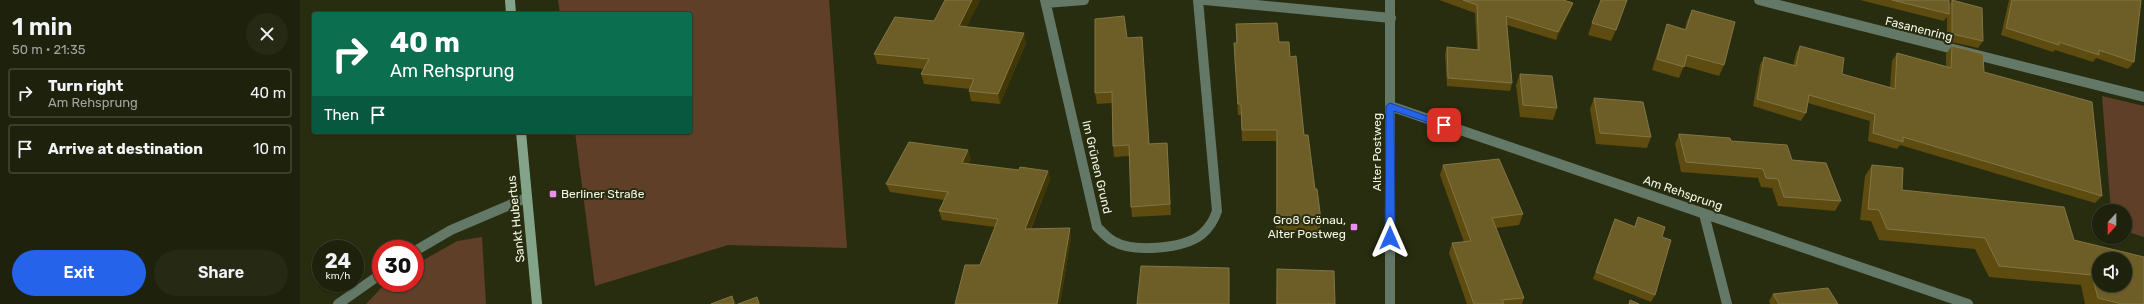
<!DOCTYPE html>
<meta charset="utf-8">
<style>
body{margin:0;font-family:Rubik,sans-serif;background:#262a15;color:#f1f3f6;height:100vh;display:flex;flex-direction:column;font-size:15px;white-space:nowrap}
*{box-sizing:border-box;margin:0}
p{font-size:13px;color:#a1a49d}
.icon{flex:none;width:22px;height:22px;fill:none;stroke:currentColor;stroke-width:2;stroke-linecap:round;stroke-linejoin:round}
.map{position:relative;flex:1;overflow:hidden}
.sheet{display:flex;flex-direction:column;background:#1e220c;width:300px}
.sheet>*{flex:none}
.top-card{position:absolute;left:12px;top:12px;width:380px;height:122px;border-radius:4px;box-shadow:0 1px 3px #0004,0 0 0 1px #3c3f2d;background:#0b6e4f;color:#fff;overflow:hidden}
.needle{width:26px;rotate:201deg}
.tools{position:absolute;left:1792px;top:204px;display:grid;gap:8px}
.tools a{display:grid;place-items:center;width:40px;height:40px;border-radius:50%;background:#1e220c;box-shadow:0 1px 3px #0004,0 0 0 1px #3c3f2d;font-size:20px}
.speed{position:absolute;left:12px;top:240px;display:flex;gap:8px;font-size:20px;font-weight:700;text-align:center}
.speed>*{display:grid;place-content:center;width:52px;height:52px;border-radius:50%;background:#1e220c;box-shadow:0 1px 3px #0004,0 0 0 1px #3c3f2d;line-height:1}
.speed small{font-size:10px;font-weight:400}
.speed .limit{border:6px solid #d22;background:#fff;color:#111}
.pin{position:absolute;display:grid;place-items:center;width:34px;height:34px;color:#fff;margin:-17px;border-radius:8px;box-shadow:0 2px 6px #0006}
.me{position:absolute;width:44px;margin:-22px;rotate:0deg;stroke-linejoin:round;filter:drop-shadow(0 0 3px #0008)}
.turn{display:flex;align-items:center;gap:14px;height:84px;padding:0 12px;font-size:18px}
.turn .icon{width:52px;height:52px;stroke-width:2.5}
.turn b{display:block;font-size:28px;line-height:34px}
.then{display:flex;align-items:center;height:38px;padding:0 12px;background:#0003;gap:8px;font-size:15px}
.round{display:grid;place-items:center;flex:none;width:42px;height:42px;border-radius:21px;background:#262a15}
.summary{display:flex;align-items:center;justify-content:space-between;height:68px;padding:0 12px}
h1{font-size:24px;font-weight:600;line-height:30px}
.action{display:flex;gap:8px;margin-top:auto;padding:8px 12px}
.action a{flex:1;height:46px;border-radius:24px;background:#2563eb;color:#fff;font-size:16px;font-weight:600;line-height:46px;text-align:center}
.action a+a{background:#262a15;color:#f1f3f6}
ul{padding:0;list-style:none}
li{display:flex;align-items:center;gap:12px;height:50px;margin:0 8px 6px;padding:0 4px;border:2px solid #3c3f2d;border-radius:4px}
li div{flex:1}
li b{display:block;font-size:15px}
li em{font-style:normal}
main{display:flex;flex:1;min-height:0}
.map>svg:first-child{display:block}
.green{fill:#5f3f28}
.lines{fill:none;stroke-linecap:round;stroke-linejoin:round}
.street{stroke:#647867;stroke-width:10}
.secondary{stroke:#84a489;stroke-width:10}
.wall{fill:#5d4b10}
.shaded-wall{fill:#413706}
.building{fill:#6d5d27;stroke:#827645;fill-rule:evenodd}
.route{fill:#2563eb;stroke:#184099}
.poi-dot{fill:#ef8bf7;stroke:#282d10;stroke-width:1.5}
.labels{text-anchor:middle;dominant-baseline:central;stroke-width:4;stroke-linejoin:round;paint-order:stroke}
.street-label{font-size:12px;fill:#f3f7e6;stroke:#282d10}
.poi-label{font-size:12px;fill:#f3f7e6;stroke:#282d10;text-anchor:start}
</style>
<main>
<section class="sheet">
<div class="summary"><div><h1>1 min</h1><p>50 m · 21:35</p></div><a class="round"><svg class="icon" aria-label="close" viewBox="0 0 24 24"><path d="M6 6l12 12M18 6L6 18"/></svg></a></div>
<ul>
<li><svg class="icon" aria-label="right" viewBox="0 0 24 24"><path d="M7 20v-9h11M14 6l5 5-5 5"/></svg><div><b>Turn right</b><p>Am Rehsprung</p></div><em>40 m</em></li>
<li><svg class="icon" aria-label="arrive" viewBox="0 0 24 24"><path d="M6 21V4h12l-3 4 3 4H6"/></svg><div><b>Arrive at destination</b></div><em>10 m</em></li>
</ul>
<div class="action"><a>Exit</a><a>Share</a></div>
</section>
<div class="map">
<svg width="1844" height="304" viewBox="0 0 1844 304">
<rect width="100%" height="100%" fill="#282d10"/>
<path class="green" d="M258 0H529L547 248 428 245 295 286 275 132H390V14H260Z
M1802 96 1844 106V237L1825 231V211H1811Z
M182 237 186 304H66L86 283H115V265L157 241Z"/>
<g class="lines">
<path class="street" d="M745 0 797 227C802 232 807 238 813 241 833 253 884 249 902 234 909 228 914 220 917 211L898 0
M905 0 1091 18
M1090 0V304
M1459 0 1844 97
M746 3 784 0
M1090 106 1668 304
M1404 214 1427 304
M115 251 151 230 226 198
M38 304 81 274"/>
<path class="secondary" d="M210 0 211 14
M221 132 237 304"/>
</g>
<path class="wall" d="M645 0H680L666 27 726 43 700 104 671 101 669 91 670 89 624 84 621 74 624 69 577 64 574 54 634 21Z
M1139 0H1263L1273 3 1270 11 1256 40 1207 25 1212 83 1210 91 1147 86 1145 55 1147 47 1177 50 1175 13Z
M1560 0H1649V5L1652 0 1683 41 1678 48 1647 41V17L1644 21Z
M1709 0H1841L1834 62 1828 69 1796 58 1793 62 1755 50 1753 52 1701 35Z
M1392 10 1424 65 1419 76 1384 66 1379 78 1352 70 1363 35 1367 24 1385 29 1387 21Z
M1292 23 1316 30 1311 41 1288 35Z
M936 24 979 42 990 57 1004 135 1021 220 1020 231 976 232V141H942L941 115H938L934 54V43H936Z
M827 38 849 144 867 143 871 215 832 217 831 207 830 156 814 157 813 146V103L797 104 795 93Z
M1500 46 1542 74 1590 87 1592 61 1597 53 1646 66V54L1652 46 1684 72 1802 196 1795 203 1600 145 1597 149 1568 141 1570 121 1508 103 1506 113 1501 121 1453 106 1460 65 1464 57 1493 66 1496 53Z
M1220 74 1257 108 1253 120 1220 117 1216 85Z
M1294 98 1351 137 1347 148 1296 144 1290 109Z
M1379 134 1431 141 1492 160 1541 201 1535 211 1478 206 1472 188 1461 187 1458 178 1381 172 1375 144Z
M671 158 668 164 719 170 748 171 750 179 731 229 771 237 760 304H655L680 265 695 227 642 220 639 211 644 200 590 192 586 184Z
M1143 165 1223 214 1219 225 1196 228 1224 298 1222 304H1167L1149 253 1152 243 1164 242 1140 175Z
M1572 165 1602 190 1774 240 1844 304H1785L1781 285 1689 277 1675 249 1579 240 1571 221 1560 220 1565 176Z
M1338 217 1362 237 1355 295 1351 302 1293 279 1312 226 1315 219 1334 227Z
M977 269 1035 304H976Z
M1473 294 1538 304H1470L1469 301Z"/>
<path class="shaded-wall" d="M672 0H680L662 36 659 26Z
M1273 3 1270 11 1256 40 1258 32Z
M724 33 726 43 700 104 698 94Z
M668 150 671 158 664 172 662 163Z
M748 171 750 179 727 237 725 229Z
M770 228 771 237 760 304H757Z
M432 296 437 304H434Z
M457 297 461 304H459Z"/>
<path class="building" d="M645 0H672L659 26 724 33 698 94 669 91 674 79 621 74 629 59 574 54 595 17 634 21Z
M1163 0H1263L1273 3 1258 32 1206 16 1212 83 1148 78 1147 47 1179 50 1177 5Z
M1301 0H1327L1316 30 1292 23Z
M1592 0H1649V14Z
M1652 0 1682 8 1683 41 1652 34Z
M1712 0H1841L1834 62 1799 50V55L1759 42V45L1706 28Z
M1392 10 1435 22 1424 65 1387 55 1384 67 1357 59 1367 24 1386 30Z
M824 16 827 38 842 37 849 144 867 143 870 204 831 207 829 145 813 146 812 92 795 93V19Z
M977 23 979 42H989L990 57 996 56 1004 135H1008L1015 189H1017L1021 220 977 221V130H942L941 104H938L934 43H937L936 24Z
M1500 46 1544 58 1542 74 1595 89 1597 53 1651 68 1652 46 1683 54 1684 72 1792 102 1802 196 1603 137V142L1573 133 1575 114 1509 95 1506 113 1457 99 1464 57 1496 66Z
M1220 74 1252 76 1257 108 1223 105Z
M1294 98 1343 102 1351 137 1300 133Z
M1379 134 1430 138 1431 141 1487 145 1492 160 1526 163 1541 201 1484 197 1478 179 1466 178 1463 169 1386 162Z
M609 142 668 150 662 163 719 170 720 167 748 171 725 229 770 228 757 304H655L665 265H680L698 219 639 211 648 192 586 184Z
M1199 159 1223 214 1192 218 1224 298 1202 300 1204 304H1174L1152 243 1171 241 1143 165Z
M1572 165 1603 168 1602 190 1764 207 1774 240 1844 257V304H1822L1798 298 1792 275 1699 266 1685 238 1587 229 1579 210 1568 209ZM1799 259H1825V285H1799Z
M1338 217 1365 227 1362 237 1371 240 1355 295 1296 272 1315 219 1335 227Z
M841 266 929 268V304H837Z
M977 269 1034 271 1035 304H977Z
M1528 288 1538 304H1479L1473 294Z
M432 296 434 304H411Z
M457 297 459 304H438Z
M1330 300 1339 304H1329Z"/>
<path class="route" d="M1090 103 1147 123 1149 125 1144 128 1094 111 1095 238 1090 242 1085 238 1086 106Z"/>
<g class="poi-dot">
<rect x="249" y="190" width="8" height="8" rx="2"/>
<rect x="1050" y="223" width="8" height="8" rx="2"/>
</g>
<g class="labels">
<g class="street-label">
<text transform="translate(1619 29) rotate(14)">Fasanenring</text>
<text transform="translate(1077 152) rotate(-90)">Alter Postweg</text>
<text transform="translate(797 167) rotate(77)">Im Grünen Grund</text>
<text transform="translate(1383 193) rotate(19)">Am Rehsprung</text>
<text transform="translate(216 219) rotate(-96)">Sankt Hubertus</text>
</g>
<g class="poi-label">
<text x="261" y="194">Berliner Straße</text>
<text x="1046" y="220" text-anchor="end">Groß Grönau,<tspan x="1046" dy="14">Alter Postweg</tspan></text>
</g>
</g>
</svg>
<div class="tools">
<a><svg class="needle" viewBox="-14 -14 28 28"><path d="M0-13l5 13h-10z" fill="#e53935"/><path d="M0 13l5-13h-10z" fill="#a1a49d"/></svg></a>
<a><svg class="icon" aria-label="sound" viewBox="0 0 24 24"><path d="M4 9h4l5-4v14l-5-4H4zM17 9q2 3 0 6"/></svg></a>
</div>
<div class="speed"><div>24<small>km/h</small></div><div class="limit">30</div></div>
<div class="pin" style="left:1144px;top:125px;background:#d93025"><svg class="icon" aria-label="arrive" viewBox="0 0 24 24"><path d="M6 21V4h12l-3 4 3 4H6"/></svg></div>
<svg class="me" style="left:1090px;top:238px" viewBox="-20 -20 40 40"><path d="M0-17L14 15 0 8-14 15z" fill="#2563eb" stroke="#fff" stroke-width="4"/></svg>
<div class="top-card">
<div class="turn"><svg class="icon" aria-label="right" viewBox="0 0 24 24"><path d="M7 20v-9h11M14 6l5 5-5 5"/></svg><div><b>40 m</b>Am Rehsprung</div></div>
<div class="then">Then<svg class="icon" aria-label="arrive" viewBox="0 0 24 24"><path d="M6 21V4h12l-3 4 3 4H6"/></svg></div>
</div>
</div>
</main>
